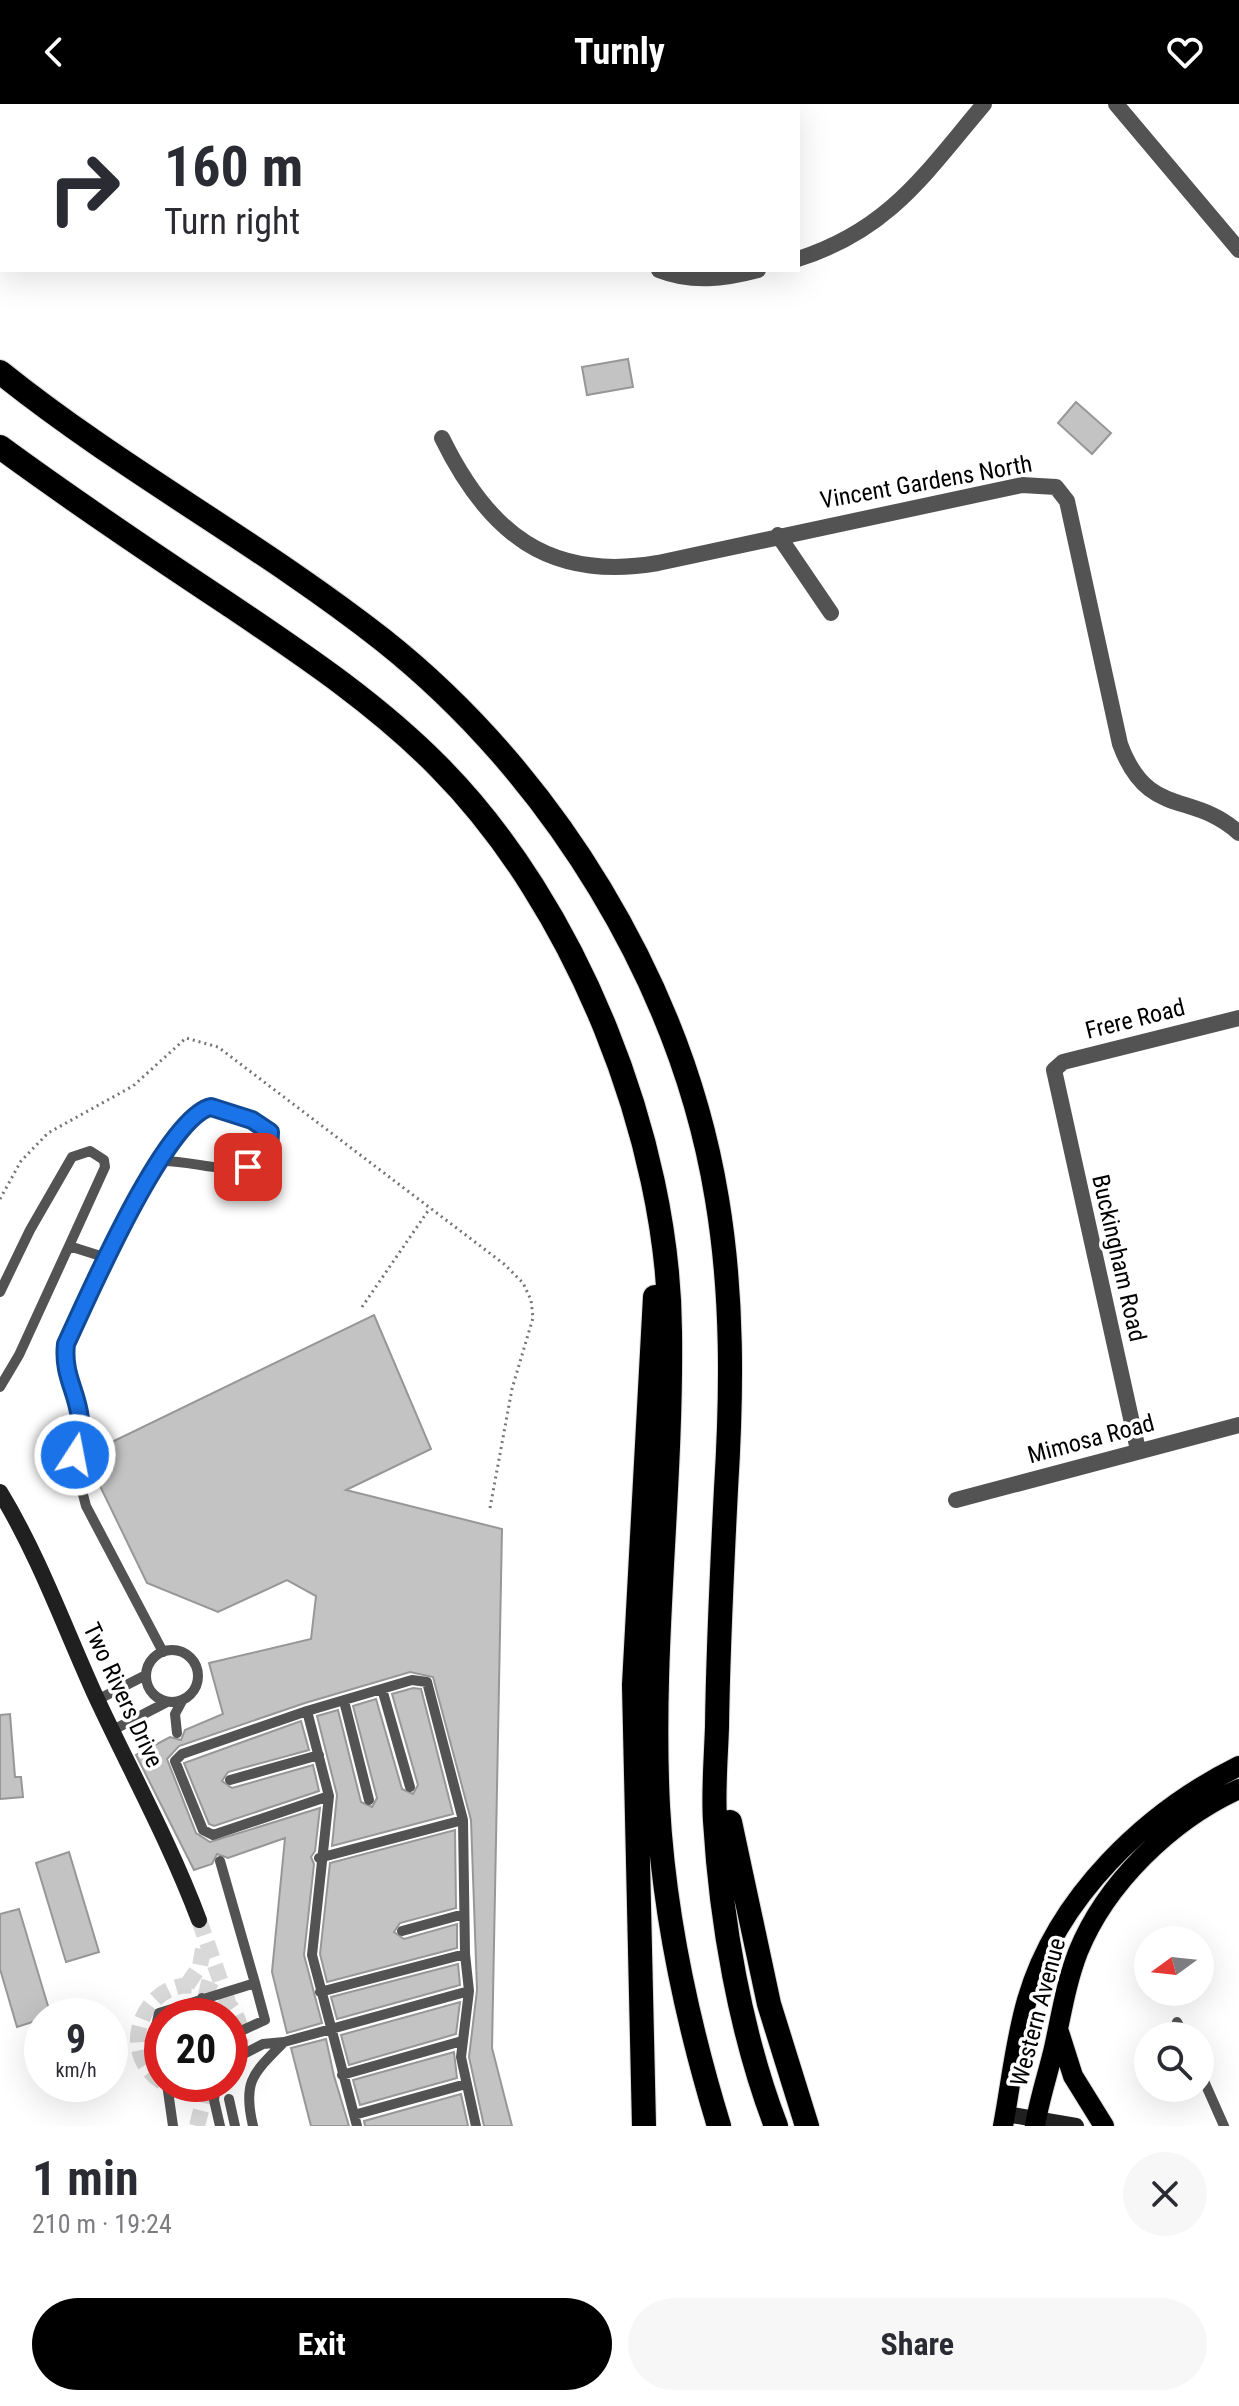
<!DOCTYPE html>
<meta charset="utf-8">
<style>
body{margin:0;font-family:"Roboto Condensed",sans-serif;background:#f7f7f7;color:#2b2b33;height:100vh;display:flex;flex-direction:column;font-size:30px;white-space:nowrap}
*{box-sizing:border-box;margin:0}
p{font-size:26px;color:#7c7c81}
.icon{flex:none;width:44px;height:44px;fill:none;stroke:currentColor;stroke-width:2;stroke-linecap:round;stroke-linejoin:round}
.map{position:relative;height:2022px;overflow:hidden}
.details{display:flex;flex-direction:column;background:#fff;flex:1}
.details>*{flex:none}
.hud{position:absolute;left:0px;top:0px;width:800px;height:168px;box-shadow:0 8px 32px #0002;background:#fff;color:#2b2b33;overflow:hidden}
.needle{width:52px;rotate:255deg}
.buttons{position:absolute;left:1134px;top:1822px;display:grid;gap:16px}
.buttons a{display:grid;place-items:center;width:80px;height:80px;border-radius:50%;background:#fff;box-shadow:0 8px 32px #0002;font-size:40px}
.speed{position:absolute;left:24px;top:1894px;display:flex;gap:16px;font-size:40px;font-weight:700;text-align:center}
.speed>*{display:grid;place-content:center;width:104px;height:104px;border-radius:50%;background:#fff;box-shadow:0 8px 32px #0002;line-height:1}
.speed small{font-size:20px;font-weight:400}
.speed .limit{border:12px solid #d22;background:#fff;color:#111}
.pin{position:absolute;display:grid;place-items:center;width:68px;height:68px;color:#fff;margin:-34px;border-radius:16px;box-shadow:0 4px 12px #0006}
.me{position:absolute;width:88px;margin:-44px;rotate:11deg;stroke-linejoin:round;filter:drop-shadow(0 0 6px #0008)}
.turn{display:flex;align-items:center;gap:28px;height:168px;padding:0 32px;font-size:36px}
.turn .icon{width:104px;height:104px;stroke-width:2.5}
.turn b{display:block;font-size:56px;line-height:68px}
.round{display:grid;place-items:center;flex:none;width:84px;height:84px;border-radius:42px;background:#f7f7f7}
.summary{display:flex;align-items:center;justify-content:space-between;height:136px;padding:0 32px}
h1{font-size:48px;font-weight:700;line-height:60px}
.cta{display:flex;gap:16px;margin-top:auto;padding:16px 32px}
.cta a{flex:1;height:92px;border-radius:48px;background:#000;color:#fff;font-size:32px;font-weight:700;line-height:92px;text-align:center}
.cta a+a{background:#f7f7f7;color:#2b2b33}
header{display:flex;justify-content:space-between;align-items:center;height:104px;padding:0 32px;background:#000;color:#fff;font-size:36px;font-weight:700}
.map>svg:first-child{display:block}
.building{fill:#c3c3c3;stroke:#979797;stroke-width:2}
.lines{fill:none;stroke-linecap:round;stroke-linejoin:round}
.secondary-tunnel{stroke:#d9d9d9;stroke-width:16;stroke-dasharray:16 8;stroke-linecap:butt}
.primary-casing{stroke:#dbdbdb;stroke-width:22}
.motorway-casing{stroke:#dbdbdb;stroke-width:26}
.path{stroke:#757575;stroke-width:3;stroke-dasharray:2 4;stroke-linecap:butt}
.service{stroke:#535353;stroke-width:10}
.minor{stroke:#535353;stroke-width:16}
.secondary{stroke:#202020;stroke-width:16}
.primary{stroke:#000;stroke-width:20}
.motorway{stroke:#000;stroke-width:24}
.route-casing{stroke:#114b97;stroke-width:20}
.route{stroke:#1a73e8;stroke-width:14}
.labels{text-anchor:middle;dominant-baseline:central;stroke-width:7;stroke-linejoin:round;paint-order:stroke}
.street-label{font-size:24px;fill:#000;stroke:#fff}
</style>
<header><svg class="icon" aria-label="back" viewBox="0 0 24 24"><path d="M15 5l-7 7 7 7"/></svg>Turnly<svg class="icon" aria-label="heart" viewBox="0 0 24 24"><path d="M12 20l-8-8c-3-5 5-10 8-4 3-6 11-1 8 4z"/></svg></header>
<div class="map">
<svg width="1239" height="2022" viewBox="0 0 1239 2022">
<rect width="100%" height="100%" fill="#fff"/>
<path class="building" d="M628 255 633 283 587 291 582 263Z
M1076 298 1111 329 1092 350 1058 319Z
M374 1211 431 1345 346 1386 502 1425 492 1944 512 2022H484L469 1953 477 1886 471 1716 433 1573 410 1568 305 1599 179 1642 167 1655 196 1729 210 1738 320 1704 315 1747 311 1753 314 1760 304 1851 322 1919 287 1929 272 1868 285 1734 228 1754 217 1750 212 1760 194 1766 136 1651 170 1633 181 1636 185 1626 223 1610 209 1559 311 1535 316 1492 287 1476 218 1508 147 1479 85 1351Z
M413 1584 421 1585 453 1710 332 1742 337 1691 317 1612 338 1606 361 1698 372 1703 377 1694 353 1602 376 1595 402 1685 413 1690 418 1681 392 1590Z
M10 1610 15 1673H21L23 1693 0 1695V1611Z
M301 1617 309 1646 228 1668 222 1677 232 1684 313 1661 319 1687 214 1722 209 1720 184 1659Z
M455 1726 456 1804 400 1819 394 1828 404 1835 457 1820V1844L327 1878 320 1850 330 1759Z
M69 1748 99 1848 66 1858 36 1759Z
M19 1805 51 1912 17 1923 0 1865V1810Z
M458 1860 460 1881 337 1915 331 1893Z
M460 1898 456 1930 349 1961 341 1931Z
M326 1935 334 1972 349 2022H311L291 1944Z
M454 1948 457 1974 360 2001 353 1976Z
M461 1990 468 2022H365L364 2017Z"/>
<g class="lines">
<path class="secondary-tunnel" d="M199 1816 228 1898
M187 1881 200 1862 204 1840
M162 1978C108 1943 154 1859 212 1887 225 1893 235 1906 239 1919 243 1936 240 1952 230 1966
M166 1980 190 1986 213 1980
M197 2022 207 1983"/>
<defs>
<path id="primary" d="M1059 1928 1073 1972 1104 2022
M1003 2022C1011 1980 1015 1937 1027 1896 1057 1793 1146 1708 1239 1662
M1035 2022C1039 1996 1048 1970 1054 1944 1061 1912 1066 1879 1078 1848 1106 1779 1171 1716 1239 1685"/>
<path id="motorway" d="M0 268C122 366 261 440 383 536 552 670 682 880 717 1095 733 1191 732 1288 726 1385 722 1464 718 1544 717 1623 716 1654 713 1686 715 1717 721 1817 740 1928 776 2022
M0 343C75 398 151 449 228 500 302 550 376 599 439 663 576 801 669 1034 670 1228 672 1386 650 1544 658 1702 664 1812 687 1917 719 2022
M730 1718 769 1900 807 2022
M644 2022 634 1581 655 1193"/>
</defs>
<use href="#primary" class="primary-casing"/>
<use href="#motorway" class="motorway-casing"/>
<path class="path" d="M0 1095 21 1057 48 1029 133 982 186 934 218 943 504 1160 523 1179 531 1196 533 1214 512 1285 490 1404
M362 1203 430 1104"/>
<path class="service" d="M160 1057C197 1055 238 1079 269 1050L270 1028 252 1016 211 1003 195 1008 150 1069 66 1240 67 1266 82 1312 75 1360 86 1402 163 1548
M0 1188 30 1126 72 1053 90 1047 104 1056 105 1063 69 1142
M0 1283 19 1251 69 1142 107 1154
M146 1572a26 26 0 1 1 52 0a26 26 0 1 1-52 0Z
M382 1585 410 1683
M97 1596 146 1571
M344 1597 369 1696
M307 1607 412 1576 427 1578 463 1716 319 1754
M113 1626 167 1598
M177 1629 175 1610 182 1597
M230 1676 319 1651
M329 1692 213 1731 203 1726 175 1657 182 1650 307 1607 329 1692 312 1851 357 2022
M402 1827 464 1810
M469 1887 461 1953 476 2022
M320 1888 465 1850
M202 1894 207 1912
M1177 1918 1184 1932
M230 1932 265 1916 255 1879
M162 1952 156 1922 159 1909 255 1879 220 1757
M230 1957 263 1940 284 1938 469 1887 465 1850 463 1716
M1200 1968 1224 2022
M342 1971 462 1937
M167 1980 173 2022
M216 1980 214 1996 220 2022
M229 1995 235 2022
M354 2011 466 1980
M253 2022C242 1976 254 1969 284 1938"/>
<path class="minor" d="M126 0 129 2
M514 0V2
M1116 0 1239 146
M798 155C889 126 925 70 984 0
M659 166C692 179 724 175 758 166
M442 334C488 428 548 478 658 459L1022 381 1056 383 1067 397 1120 640C1148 716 1192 686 1239 729
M778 431 831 509
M1138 1346 1054 966 1063 958 1239 914
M956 1396 1239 1321"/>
<path class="secondary" d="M0 1388C39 1452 65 1525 96 1593 131 1668 170 1739 199 1816
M1006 2010 1076 2022"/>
<use href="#primary" class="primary"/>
<use href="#motorway" class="motorway"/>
</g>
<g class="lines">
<defs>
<path id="route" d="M75 1351C92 1299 61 1283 66 1240 88 1193 166 1012 211 1003L252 1016 270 1028 269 1050 248 1063"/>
</defs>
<use href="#route" class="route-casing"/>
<use href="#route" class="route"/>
</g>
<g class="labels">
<g class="street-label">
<text transform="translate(926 378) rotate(-10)">Vincent Gardens North</text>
<text transform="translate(1135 915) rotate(-14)">Frere Road</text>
<text transform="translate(1119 1154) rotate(77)">Buckingham Road</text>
<text transform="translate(1091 1335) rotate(-15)">Mimosa Road</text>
<text transform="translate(123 1591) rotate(65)">Two Rivers Drive</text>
<text transform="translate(1038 1908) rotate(-75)">Western Avenue</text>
</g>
</g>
</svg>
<div class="buttons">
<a><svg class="needle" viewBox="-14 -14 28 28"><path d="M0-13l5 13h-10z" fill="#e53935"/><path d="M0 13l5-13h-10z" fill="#7c7c81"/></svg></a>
<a><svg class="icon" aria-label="search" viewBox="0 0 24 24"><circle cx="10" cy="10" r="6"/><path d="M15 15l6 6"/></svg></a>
</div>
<div class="speed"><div>9<small>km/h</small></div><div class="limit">20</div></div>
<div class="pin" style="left:248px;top:1063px;background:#d93025"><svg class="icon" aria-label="arrive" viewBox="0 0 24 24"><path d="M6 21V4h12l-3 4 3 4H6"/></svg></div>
<svg class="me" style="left:75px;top:1351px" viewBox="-20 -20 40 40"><circle r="17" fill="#1a73e8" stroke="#fff" stroke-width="3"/><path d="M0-11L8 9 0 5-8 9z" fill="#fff"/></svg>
<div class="hud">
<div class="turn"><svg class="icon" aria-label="right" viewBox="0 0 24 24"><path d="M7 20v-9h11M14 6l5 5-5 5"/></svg><div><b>160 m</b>Turn right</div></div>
</div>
</div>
<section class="details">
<div class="summary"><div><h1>1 min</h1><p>210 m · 19:24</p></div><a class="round"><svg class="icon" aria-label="close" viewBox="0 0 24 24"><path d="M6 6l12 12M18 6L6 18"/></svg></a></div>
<div class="cta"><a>Exit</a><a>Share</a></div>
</section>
